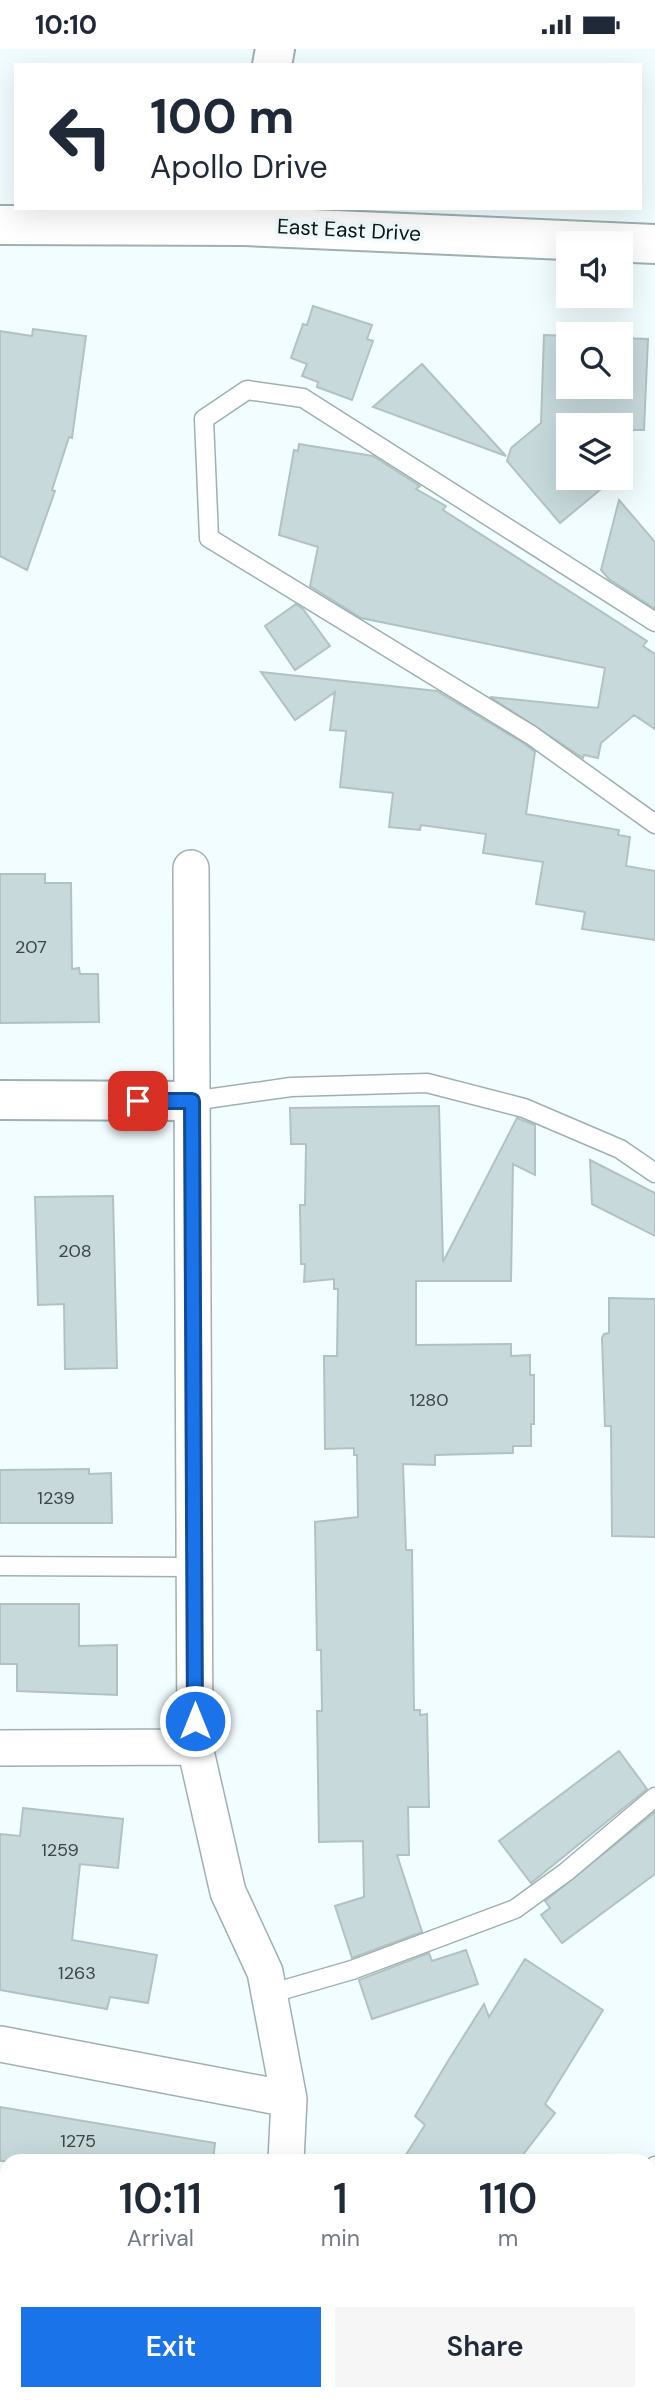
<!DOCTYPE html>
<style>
body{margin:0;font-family:"DM Sans",sans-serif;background:#f6f6f7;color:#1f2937;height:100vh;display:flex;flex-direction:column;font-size:26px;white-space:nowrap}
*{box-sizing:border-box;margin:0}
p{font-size:23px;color:#747a83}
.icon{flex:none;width:38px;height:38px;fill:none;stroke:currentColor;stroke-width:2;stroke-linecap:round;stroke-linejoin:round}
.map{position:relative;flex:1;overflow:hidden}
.panel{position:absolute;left:0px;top:2105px;width:656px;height:247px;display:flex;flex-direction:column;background:#fff;border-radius:21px 21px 0 0;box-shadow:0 7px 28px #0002}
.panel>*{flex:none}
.guide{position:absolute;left:14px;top:14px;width:628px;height:147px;border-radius:0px;box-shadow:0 7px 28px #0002;background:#fff;color:#1f2937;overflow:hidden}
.buttons{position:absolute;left:556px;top:182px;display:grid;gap:14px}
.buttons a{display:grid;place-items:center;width:77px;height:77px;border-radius:0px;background:#fff;box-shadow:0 7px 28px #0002;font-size:35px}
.pin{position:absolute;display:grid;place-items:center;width:60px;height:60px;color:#fff;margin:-30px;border-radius:14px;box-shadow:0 4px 10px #0006}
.me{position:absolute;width:77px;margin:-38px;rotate:0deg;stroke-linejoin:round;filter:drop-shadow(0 0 5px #0008)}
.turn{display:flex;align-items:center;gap:24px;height:147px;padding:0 21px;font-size:32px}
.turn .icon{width:91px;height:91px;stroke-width:2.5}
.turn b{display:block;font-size:49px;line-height:60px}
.eta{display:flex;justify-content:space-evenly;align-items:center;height:119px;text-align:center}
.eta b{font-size:42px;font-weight:600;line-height:49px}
.primary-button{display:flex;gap:14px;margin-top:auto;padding:14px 21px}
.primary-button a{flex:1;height:80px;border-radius:0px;background:#1a73e8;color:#fff;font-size:28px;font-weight:600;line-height:80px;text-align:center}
.primary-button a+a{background:#f6f6f7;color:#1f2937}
.status{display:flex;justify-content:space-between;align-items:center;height:49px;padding:0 35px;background:#fff;direction:ltr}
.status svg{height:19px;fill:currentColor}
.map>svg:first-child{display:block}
.building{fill:#c7d9db;stroke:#b1c2c4;stroke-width:2}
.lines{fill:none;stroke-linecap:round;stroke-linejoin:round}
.service-casing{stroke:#9eb0b2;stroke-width:21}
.minor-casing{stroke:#9eb0b2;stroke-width:38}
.tertiary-casing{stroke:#9eb0b2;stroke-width:42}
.service{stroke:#fff;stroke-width:18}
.minor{stroke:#fff;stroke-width:35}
.tertiary{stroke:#fff;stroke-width:38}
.route-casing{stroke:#114b97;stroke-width:18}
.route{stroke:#1a73e8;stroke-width:12}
.labels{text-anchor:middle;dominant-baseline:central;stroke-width:7;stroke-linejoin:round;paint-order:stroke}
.number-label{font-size:18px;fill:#3c4647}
.street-label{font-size:21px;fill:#0e1516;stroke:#f2fdff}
</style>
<div class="status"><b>10:10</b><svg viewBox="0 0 49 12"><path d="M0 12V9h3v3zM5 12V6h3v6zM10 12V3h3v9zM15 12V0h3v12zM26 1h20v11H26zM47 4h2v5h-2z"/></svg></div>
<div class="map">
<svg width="655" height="2351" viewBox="0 0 655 2351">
<rect width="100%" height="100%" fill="#f2fdff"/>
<path class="building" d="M313 257 372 276 367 290 373 292 352 351 317 338 318 333 302 327 307 315 291 309 303 275 307 276Z
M33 280 86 287 72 389 69 388 52 441 55 442 27 521 0 507V282L32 287Z
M544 286 569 287V338H621V289L648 290 644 381H621V376L557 378 569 392V429H600L606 436 560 474 507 412 511 399 541 374Z
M422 315 506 407 373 358Z
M299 395 373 407 420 437 416 440 446 457 443 461 647 592 643 597 655 605V680L634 666 601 694 598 709 584 706 583 709 490 648 598 659 605 619 361 569 310 537 318 498 279 486 294 401 298 402Z
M619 451 655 493V560L609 530 601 521Z
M296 555 303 560 330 597 295 621 265 577Z
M261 623 437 642 525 695 535 703 526 765 619 781 618 786 630 788 626 817 655 822V891L582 880 585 863 536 855 543 813 483 804 486 785 421 776 420 781 389 778 393 744 340 738 346 682 330 681 335 643 295 671Z
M0 825H45V834H71L72 920 79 919 80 925H98L99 973 0 974Z
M439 1057 443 1213 517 1069 535 1076V1126L513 1115 511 1232H416V1296L511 1295V1307L530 1306V1326H534V1375H531V1397H513V1404L435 1406V1416L403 1415 406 1501H412L414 1661H420V1666L427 1665 429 1758H408L409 1806H397L422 1883 352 1909 335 1857 364 1848 363 1792 319 1793 317 1662H322L321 1601H317L315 1473 358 1468 357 1406H354V1399L325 1400 324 1307H337L338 1240H334V1230L304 1233 305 1215H301L300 1156H305L306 1095H291L290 1059Z
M590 1111 655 1144V1187L592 1155Z
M113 1147 117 1319 65 1320 64 1255 38 1256 35 1148Z
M609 1249 655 1250V1488L612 1487 611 1377H605L602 1289 604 1285 609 1284Z
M89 1420V1425L111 1424 112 1474H0V1421Z
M0 1555H79V1597L117 1596V1646L17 1642V1615H0Z
M619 1702 647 1740 531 1834 499 1792Z
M23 1759 123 1770 118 1819 80 1815 72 1891 157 1906 148 1954 110 1948 107 1960 0 1941V1785L20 1787Z
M655 1763V1825L562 1894 541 1866 550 1859 545 1852Z
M466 1901 478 1935 372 1970 359 1931 429 1904 432 1912Z
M525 1910 603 1961 545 2055 555 2064 518 2112H402L425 2076 415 2067 448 2012 484 1955 489 1968Z
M0 2058 215 2094 213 2112H0Z"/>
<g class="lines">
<defs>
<path id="service" d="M655 573 303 349 247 341 204 370 209 489 531 686 655 775
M192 1052 291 1038 427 1034 524 1059 620 1100 655 1124
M0 1517 194 1518
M269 1945 352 1921 515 1860 566 1823 655 1748
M649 2137 655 2117
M587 2345V2351"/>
<path id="minor" d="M191 819 195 1698 228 1843 265 1923 289 2050 286 2112
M0 1699 195 1698
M0 1995 289 2050
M236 2351 237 2345"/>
<path id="tertiary" d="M272 16 275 0
M0 176 245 177 655 195
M0 1051 192 1052"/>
</defs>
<use href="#service" class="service-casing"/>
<use href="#minor" class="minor-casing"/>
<use href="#tertiary" class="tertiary-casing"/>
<use href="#service" class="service"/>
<use href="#minor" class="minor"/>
<use href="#tertiary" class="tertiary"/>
</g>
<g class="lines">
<defs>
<path id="route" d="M138 1052H192L195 1672"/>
</defs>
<use href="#route" class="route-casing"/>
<use href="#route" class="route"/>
</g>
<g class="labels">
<g class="number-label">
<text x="31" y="898">207</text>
<text x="75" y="1202">208</text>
<text x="429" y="1351">1280</text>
<text x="56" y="1449">1239</text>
<text x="60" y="1801">1259</text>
<text x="77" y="1924">1263</text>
<text x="78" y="2092">1275</text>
</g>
<g class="street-label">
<text transform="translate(349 181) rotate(3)">East East Drive</text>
</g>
</g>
</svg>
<div class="buttons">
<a><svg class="icon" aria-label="sound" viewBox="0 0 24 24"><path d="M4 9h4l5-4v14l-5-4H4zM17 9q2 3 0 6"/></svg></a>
<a><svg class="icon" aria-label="search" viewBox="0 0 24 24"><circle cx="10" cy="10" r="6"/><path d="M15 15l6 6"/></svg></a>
<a><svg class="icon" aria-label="layers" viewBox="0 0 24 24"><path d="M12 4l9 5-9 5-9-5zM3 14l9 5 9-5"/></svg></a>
</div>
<div class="pin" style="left:138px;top:1052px;background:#d93025"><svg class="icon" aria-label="arrive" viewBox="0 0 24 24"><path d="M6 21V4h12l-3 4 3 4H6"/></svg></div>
<svg class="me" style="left:195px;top:1672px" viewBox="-20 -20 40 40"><circle r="17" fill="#1a73e8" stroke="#fff" stroke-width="3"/><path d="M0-11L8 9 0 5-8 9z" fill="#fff"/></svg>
<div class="guide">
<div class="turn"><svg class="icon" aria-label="left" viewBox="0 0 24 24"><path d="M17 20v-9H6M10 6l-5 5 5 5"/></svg><div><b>100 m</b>Apollo Drive</div></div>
</div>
<section class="panel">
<div class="eta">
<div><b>10:11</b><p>Arrival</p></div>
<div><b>1</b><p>min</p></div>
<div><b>110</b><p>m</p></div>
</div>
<div class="primary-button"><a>Exit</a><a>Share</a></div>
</section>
</div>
